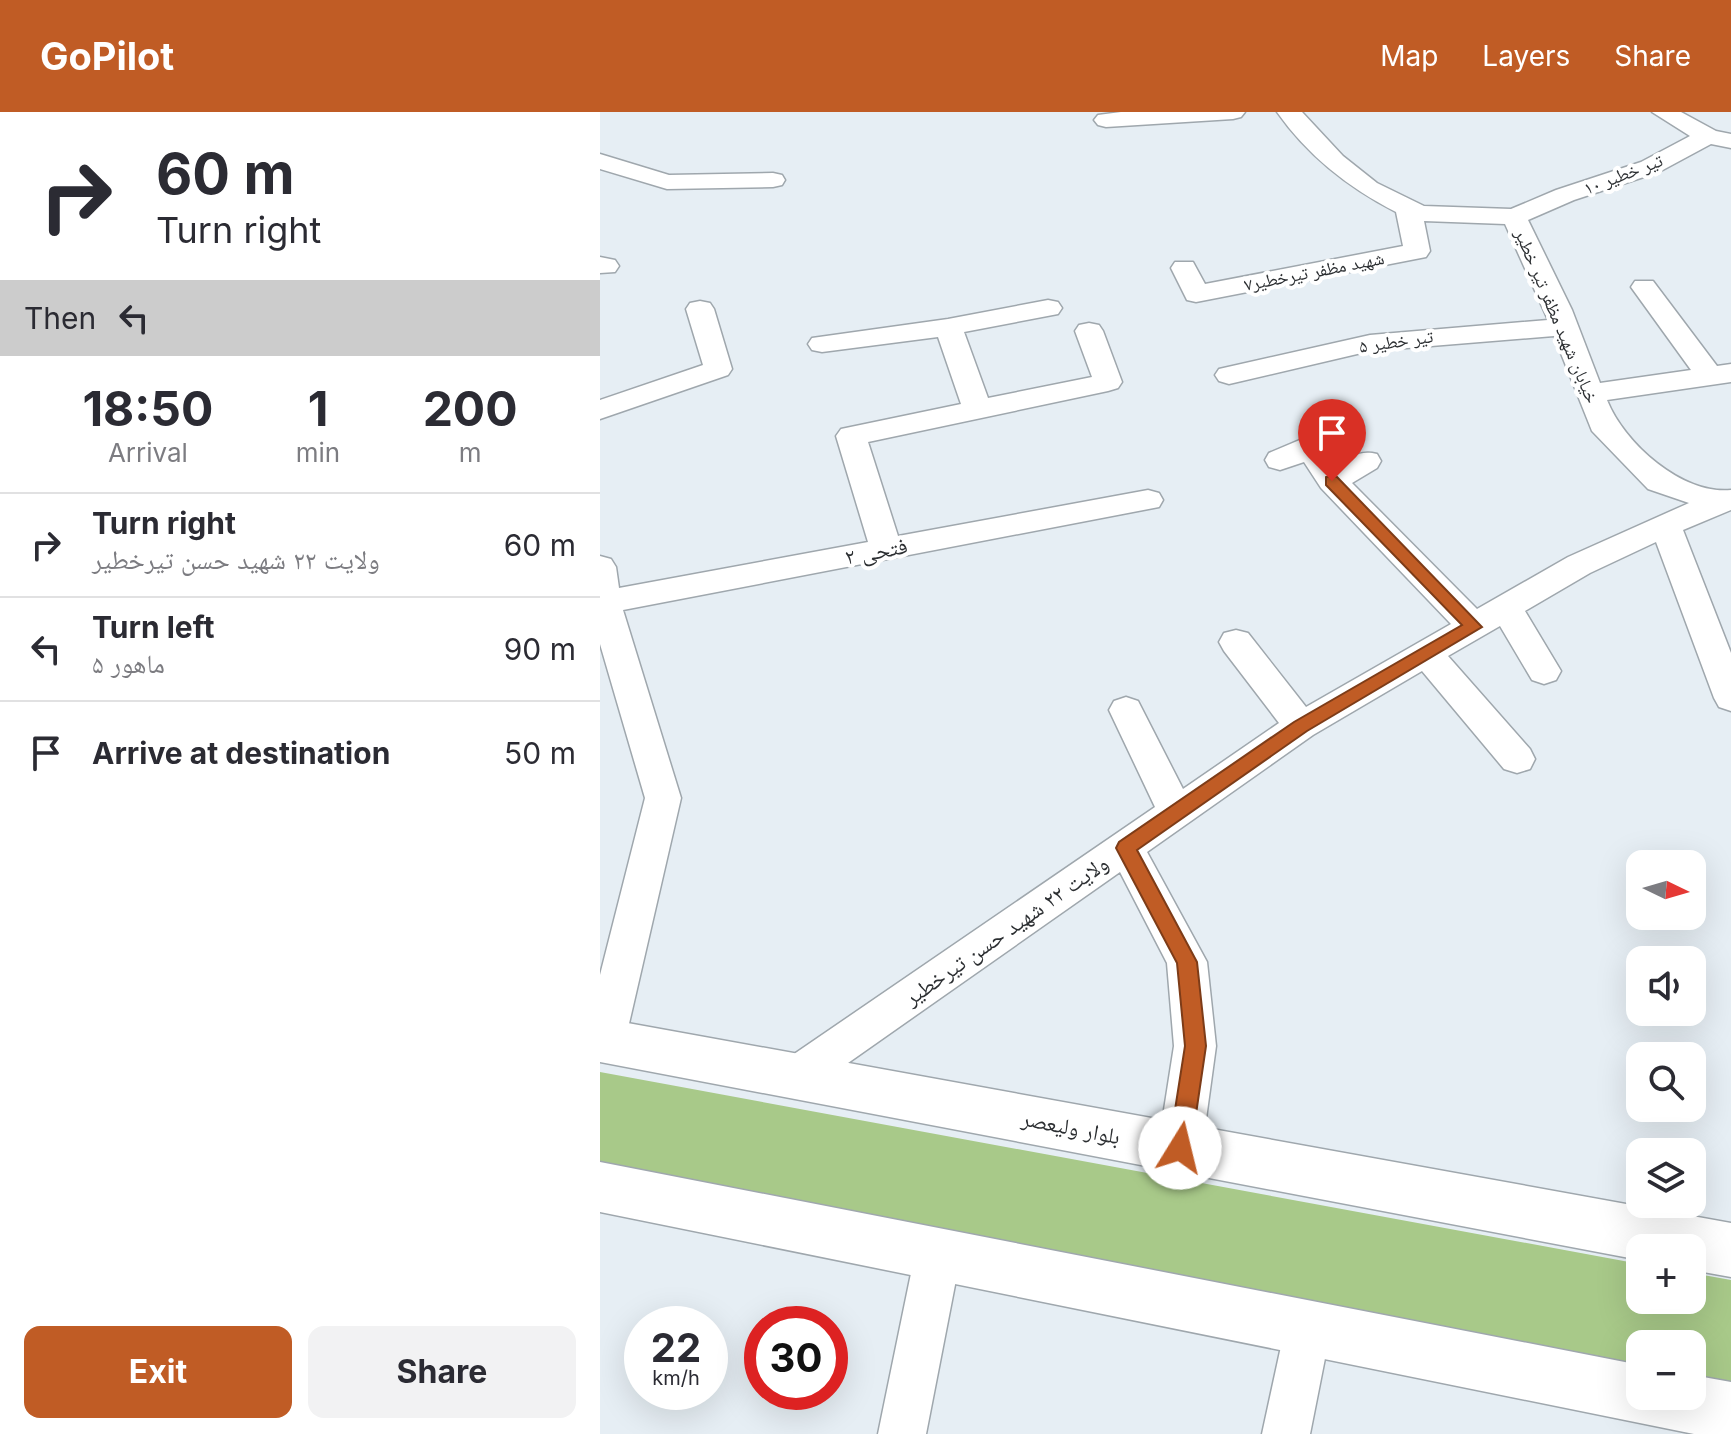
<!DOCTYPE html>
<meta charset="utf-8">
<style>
body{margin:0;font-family:Inter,"Noto Naskh Arabic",sans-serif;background:#f2f2f3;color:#2b2b33;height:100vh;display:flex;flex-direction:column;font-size:30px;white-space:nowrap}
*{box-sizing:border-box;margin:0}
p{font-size:26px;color:#7c7c81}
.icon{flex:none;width:44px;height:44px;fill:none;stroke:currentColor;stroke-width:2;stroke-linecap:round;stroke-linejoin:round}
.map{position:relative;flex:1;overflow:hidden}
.sheet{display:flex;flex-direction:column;background:#fff;width:600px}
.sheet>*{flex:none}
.hud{background:#fff;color:#2b2b33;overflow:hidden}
.needle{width:52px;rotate:95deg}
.controls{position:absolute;left:1026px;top:738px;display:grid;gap:16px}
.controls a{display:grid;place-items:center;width:80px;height:80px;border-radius:16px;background:#fff;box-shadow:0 8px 32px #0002;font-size:40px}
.speed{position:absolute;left:24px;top:1194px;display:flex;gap:16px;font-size:40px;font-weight:700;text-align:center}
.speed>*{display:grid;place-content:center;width:104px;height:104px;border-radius:50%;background:#fff;box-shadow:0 8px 32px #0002;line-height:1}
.speed small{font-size:20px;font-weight:400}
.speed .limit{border:12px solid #d22;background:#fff;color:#111}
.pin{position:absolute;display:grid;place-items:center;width:68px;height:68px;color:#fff;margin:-82px -34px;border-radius:50% 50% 50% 0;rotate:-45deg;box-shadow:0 0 8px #0007}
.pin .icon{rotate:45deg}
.me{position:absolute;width:88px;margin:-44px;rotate:9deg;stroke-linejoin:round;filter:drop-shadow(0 0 6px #0008)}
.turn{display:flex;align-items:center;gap:28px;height:168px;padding:0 24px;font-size:36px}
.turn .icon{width:104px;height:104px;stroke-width:2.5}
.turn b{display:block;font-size:56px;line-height:68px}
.then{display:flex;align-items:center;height:76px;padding:0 24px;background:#0003;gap:16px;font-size:30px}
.eta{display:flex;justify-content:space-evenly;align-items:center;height:136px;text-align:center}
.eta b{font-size:48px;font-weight:700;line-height:56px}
.primary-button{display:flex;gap:16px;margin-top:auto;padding:16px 24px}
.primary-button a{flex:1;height:92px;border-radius:16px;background:#c05c25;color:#fff;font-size:32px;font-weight:700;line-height:92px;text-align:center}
.primary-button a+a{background:#f2f2f3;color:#2b2b33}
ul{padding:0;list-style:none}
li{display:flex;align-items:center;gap:24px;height:104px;padding:0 24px;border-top:2px solid #e1e1e2}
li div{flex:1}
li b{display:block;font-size:30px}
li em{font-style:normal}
header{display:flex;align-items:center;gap:48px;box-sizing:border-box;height:112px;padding:0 40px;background:#c05c25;color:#fff}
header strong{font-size:38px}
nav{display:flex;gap:44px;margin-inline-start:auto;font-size:28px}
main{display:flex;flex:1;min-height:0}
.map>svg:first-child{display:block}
.green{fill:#a8c989}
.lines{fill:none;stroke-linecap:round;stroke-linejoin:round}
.minor-casing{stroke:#9fa7ad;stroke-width:3}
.primary-casing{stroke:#9fa7ad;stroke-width:3}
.minor{fill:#fff;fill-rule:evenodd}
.primary{fill:#fff;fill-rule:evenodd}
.route{fill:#c05c25;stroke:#7d3c18;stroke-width:2}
.labels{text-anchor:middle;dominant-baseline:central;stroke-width:8;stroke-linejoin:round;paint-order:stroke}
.far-street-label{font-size:18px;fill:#2c2f32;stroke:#fff}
.street-label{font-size:22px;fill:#2c2f32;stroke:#fff}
</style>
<header>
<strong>GoPilot</strong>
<nav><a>Map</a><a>Layers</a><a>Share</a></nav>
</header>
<main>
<section class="sheet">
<div class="hud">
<div class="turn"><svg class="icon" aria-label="right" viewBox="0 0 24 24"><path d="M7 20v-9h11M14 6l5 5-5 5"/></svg><div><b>60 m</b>Turn right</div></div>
<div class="then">Then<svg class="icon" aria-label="left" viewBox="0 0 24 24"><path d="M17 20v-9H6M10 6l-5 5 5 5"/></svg></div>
</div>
<div class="eta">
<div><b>18:50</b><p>Arrival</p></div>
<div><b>1</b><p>min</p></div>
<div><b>200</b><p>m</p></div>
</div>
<ul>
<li><svg class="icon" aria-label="right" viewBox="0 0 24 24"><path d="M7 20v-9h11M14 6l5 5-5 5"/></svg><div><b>Turn right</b><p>ولایت ۲۲ شهید حسن تیرخطیر</p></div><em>60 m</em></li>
<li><svg class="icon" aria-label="left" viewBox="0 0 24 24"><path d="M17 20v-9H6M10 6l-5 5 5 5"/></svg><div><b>Turn left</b><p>ماهور ۵</p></div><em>90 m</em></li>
<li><svg class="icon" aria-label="arrive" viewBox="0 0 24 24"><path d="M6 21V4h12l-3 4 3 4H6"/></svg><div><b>Arrive at destination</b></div><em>50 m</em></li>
</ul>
<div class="primary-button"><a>Exit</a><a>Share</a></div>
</section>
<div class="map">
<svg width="1131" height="1322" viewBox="0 0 1131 1322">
<rect width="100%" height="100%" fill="#e6eef4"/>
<path class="green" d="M0 960 1040 1152V1188H1092V1161L1131 1168V1281L1092 1274V1232H1040V1264L0 1060Z"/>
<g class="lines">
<defs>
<path id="minor" d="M521 0H645L641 5 633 7 506 15 498 13 494 8 498 3Z
M677 0H702L743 44 777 71 824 94 911 97 956 78 1041 50 1090 24 1052 0H1081L1116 19 1131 22V36L1111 32 1059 60 974 88 928 108 972 198 1000 271 1091 258 1031 175 1035 169H1053L1117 254 1131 252V270L1007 288C1024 331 1082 383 1131 378V398L1083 418 1131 541V599L1119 595 1114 586 1056 430 990 461 925 499 961 559 956 568 944 572 932 568 900 514 848 544 930 637 935 647 930 657 917 661 904 657 822 559 713 623 547 740 607 850 616 934 602 1036 595 1050 580 1056 565 1050 558 1036 574 934 567 851 520 760 211 977 196 983 181 977 175 964 181 951 555 695 509 598 514 589 526 585 538 589 583 677 679 611 624 539 619 530 624 521 636 518 648 521 706 595 851 512 721 376 704 350 680 358 669 355 665 348 669 341 733 314 743 312 753 314 758 321 753 328 728 340 737 353C751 345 760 338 777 342L781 349 777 356 752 371 877 497 968 445 1089 391 1048 377 992 319 954 224 770 239 629 272 619 269 615 263 619 257 770 223 948 208 905 112 824 109 830 139 826 145 596 190 587 188 571 156 575 150H593L605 172 803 134 796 100C749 76 708 44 677 0Z
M0 42 69 63 173 61 182 63 185 68 182 73 173 75 67 77 0 57Z
M0 145 15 148 19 154 15 160 0 161Z
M448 188 458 190 462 196 458 202 364 220 388 286 492 265 475 219 479 213 489 211 499 213 503 219 522 270 518 276 508 279 268 330 298 424 548 378 559 381 563 388 559 395 23 498 81 686 25 929 19 942 0 946V863L45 686 0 532V444L11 447 16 455 19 476 268 430 236 324 241 317 361 292 338 225 222 240 212 238 208 232 212 226 348 207Z
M100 189 110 191 114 197 132 257 128 263 0 307V288L103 253 86 197 90 191Z
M338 1120 354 1126 361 1142 326 1322H278L315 1142 322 1126Z
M708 1193 725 1199 731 1216 710 1322H662L685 1216 691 1199Z"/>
<path id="primary" d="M0 906 1131 1111V1165L1092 1158V1136H1040V1148L0 950Z
M0 1050 1040 1253V1284H1092V1263L1131 1270V1322H1094L0 1100Z"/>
</defs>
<use href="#minor" class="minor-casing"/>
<use href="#primary" class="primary-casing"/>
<use href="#minor" class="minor"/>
<use href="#primary" class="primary"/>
</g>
<path class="route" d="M732 364 737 365 882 515 707 619 537 738 597 850 606 934 591 1036 588 1043 580 1046 573 1043 569 1036 585 934 577 851 516 736 519 730 694 610 862 513 726 373V365Z"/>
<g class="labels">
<g class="far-street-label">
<text transform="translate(1023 62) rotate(-21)">تیر خطیر ۱۰</text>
<text transform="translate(714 159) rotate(-11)">شهید مظفر تیرخطیر۷</text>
<text transform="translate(957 204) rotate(67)">خیابان شهید مظفر تیر خطیر</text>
<text transform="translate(796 229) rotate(-8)">تیر خطیر ۵</text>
</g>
<g class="street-label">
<text transform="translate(276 439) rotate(-11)">فتحی ۲</text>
<text transform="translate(406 818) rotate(-35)">ولایت ۲۲ شهید حسن تیرخطیر</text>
<text transform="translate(471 1015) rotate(11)">بلوار ولیعصر</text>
</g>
</g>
</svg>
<div class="controls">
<a><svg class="needle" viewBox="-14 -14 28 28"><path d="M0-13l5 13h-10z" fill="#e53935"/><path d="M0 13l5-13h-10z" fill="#7c7c81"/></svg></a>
<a><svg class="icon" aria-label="sound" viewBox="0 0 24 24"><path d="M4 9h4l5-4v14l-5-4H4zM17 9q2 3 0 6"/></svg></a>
<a><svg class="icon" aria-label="search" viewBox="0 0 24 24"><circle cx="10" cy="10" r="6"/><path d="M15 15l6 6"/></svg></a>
<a><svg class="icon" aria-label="layers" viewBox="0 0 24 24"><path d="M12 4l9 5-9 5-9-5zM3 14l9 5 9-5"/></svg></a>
<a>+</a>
<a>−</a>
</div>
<div class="speed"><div>22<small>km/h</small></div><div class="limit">30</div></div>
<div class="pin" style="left:732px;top:369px;background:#d93025"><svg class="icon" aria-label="arrive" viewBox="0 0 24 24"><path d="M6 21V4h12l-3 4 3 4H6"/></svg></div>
<svg class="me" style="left:580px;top:1036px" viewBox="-20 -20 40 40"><circle r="19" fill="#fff"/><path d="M0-13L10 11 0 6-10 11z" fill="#c05c25"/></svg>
</div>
</main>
